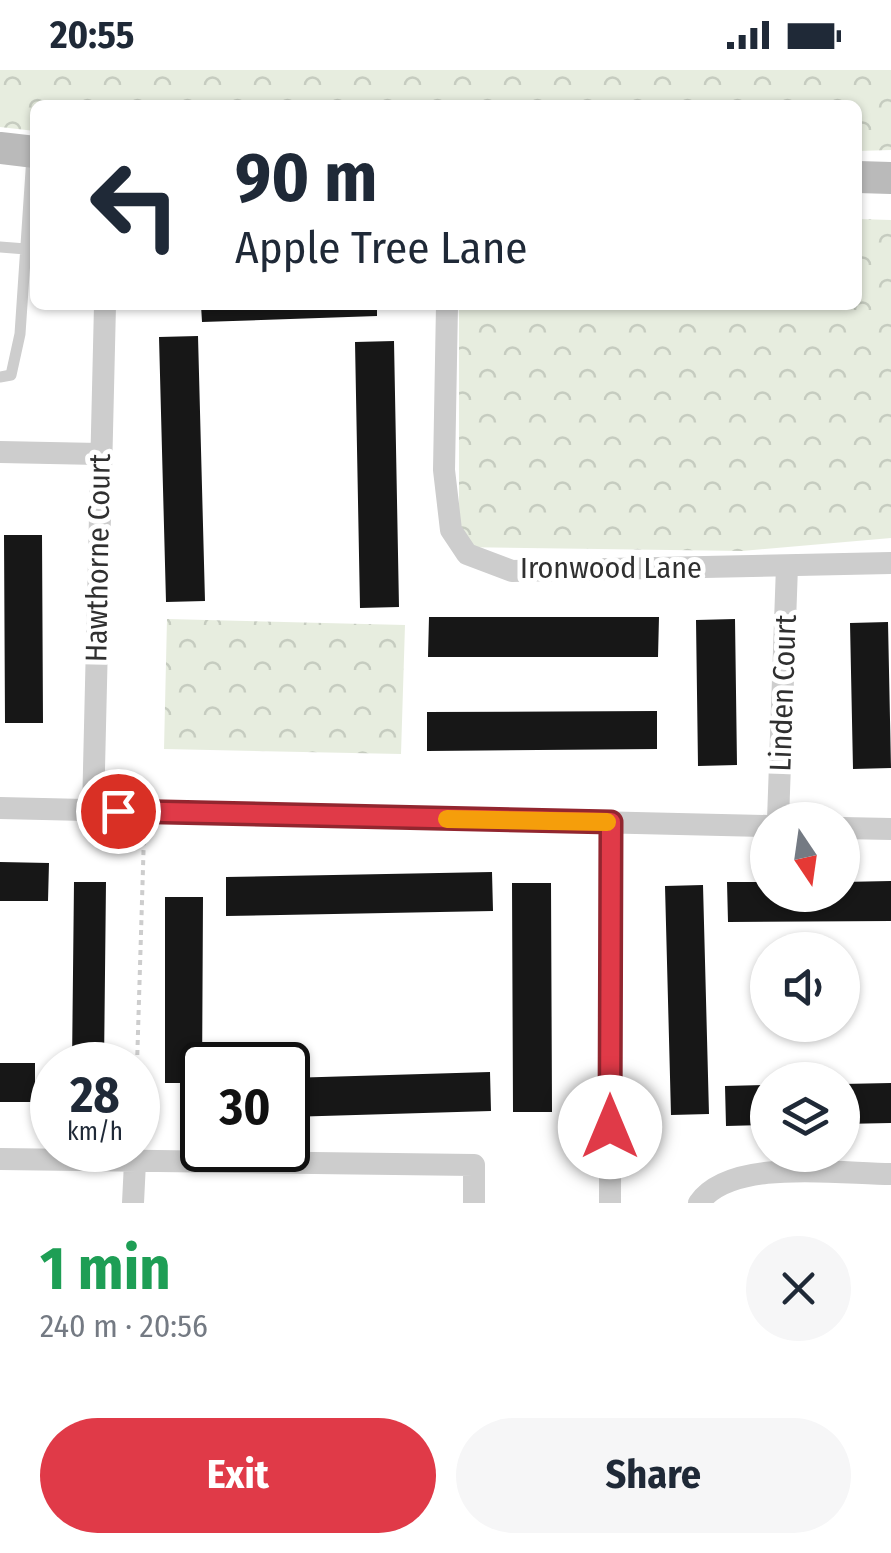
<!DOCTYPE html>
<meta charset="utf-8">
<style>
body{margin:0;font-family:"Fira Sans Condensed",sans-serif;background:#f6f6f7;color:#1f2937;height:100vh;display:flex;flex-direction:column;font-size:38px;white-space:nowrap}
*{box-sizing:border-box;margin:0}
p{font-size:32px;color:#747a83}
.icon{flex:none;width:55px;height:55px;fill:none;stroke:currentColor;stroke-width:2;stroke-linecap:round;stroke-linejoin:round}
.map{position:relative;height:1133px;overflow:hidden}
.drawer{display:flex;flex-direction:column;background:#fff;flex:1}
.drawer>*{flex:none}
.guide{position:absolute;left:30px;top:30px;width:832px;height:210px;border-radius:15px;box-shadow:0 2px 8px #0004;background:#fff;color:#1f2937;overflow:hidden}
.needle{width:65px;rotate:167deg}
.tools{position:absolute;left:750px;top:732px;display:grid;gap:20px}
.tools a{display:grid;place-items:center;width:110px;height:110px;border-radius:50%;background:#fff;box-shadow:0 2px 8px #0004;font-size:50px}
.speed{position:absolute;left:30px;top:972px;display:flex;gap:20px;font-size:50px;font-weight:700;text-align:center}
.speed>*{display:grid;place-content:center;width:130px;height:130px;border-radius:50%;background:#fff;box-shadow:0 2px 8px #0004;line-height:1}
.speed small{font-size:25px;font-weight:400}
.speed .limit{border:5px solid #111;border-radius:15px;background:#fff;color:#111}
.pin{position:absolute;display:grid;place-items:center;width:85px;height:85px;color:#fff;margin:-42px;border:5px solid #fff;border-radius:50%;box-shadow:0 2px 10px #0007}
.me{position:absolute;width:110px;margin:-55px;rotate:0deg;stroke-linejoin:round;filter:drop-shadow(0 0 8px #0008)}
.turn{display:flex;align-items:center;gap:35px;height:210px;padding:0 40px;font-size:45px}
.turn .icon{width:130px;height:130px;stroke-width:2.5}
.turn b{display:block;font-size:70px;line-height:85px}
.round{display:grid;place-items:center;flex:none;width:105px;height:105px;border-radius:52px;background:#f6f6f7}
.headline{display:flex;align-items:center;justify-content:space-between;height:170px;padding:0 40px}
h1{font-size:60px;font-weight:700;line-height:75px;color:#1e9e55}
.action{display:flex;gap:20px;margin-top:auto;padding:20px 40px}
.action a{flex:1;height:115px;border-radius:60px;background:#e03a48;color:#fff;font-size:40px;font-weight:700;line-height:115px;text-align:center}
.action a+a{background:#f6f6f7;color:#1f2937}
.status{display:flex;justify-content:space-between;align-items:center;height:70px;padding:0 50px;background:#fff;direction:ltr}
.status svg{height:28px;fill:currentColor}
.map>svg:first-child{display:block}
.forest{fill:url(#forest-crowns)}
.building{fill:#171717}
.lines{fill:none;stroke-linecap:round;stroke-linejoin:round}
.path{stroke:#cdcdcd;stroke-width:4;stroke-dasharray:5 5;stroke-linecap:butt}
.service{stroke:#cdcdcd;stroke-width:11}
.minor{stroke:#cdcdcd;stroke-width:22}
.secondary{stroke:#bababa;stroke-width:32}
.route-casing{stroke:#92262f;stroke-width:25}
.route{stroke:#e03a48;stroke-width:18}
.slow{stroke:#f59e0b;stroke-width:18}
.labels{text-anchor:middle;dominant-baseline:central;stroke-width:10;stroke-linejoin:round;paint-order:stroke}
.street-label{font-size:30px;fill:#303030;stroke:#fff}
</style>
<div class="status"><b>20:55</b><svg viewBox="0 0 49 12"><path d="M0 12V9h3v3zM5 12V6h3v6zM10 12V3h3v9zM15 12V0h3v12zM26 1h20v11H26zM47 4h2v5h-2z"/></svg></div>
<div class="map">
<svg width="891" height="1133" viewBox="0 0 891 1133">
<defs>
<pattern id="forest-crowns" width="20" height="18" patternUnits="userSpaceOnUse" patternTransform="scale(2.5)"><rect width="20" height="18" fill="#e7eddf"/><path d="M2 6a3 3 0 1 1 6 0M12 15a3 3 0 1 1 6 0" fill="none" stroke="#c6ccc0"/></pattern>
</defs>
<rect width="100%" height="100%" fill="#fff"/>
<path class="forest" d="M0 0H891V80L858 81V35H35V61L0 57Z
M858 149 891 150V468L742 481 459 477V235H858Z
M167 549 405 555 401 684 164 679Z"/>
<path class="building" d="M201 235H377V246L202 252Z
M198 266 205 531 166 532 159 267Z
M394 271 399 537 360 538 355 272Z
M4 465H42L43 653H5Z
M429 547H659L658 587H428Z
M735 549 737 695 698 696 696 550Z
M888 552 891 698 853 699 850 553Z
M657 641V679L427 681V642Z
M0 792 49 793 48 831H0Z
M492 802 493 841 226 846V807Z
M891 811V851L728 852 727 812H768V825H842V812Z
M74 812H106L104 995H72Z
M512 813H551L552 1042H513Z
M703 815 709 1044 671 1045 665 816Z
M165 827H203L202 1013H165Z
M0 993H35V1032H0Z
M490 1002 491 1041 288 1047V1008Z
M891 1013V1053L842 1054V1014Z
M768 1015V1055L726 1056 725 1016Z"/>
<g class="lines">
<path class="path" d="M137 995 144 765"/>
<path class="service" d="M0 177 26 179
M0 307 11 305 20 264 32 86"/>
<path class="minor" d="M447 235 444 400 451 460 467 484 512 501 891 493
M0 382 99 384
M0 738 768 756
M93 741 105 235
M778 750 787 496
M842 758 891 759
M0 1089 474 1095V1133
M133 1133 135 1092
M610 1133 611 752
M699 1133C731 1087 841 1104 891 1104"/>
<path class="secondary" d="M0 78 35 82
M858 107 891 108"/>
</g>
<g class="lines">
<defs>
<path id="route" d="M118 741 611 752 610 1057"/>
</defs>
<use href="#route" class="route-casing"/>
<use href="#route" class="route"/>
<path class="slow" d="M447 749 607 752"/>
</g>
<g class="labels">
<g class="street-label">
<text transform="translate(98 488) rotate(-89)">Hawthorne Court</text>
<text x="611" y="498">Ironwood Lane</text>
<text transform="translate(783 623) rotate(-88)">Linden Court</text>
</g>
</g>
</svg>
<div class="tools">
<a><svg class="needle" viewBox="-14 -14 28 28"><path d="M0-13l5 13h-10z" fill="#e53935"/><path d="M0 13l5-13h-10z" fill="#747a83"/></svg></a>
<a><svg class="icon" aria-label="sound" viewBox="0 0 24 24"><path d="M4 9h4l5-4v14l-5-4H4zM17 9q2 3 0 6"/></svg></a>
<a><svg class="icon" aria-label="layers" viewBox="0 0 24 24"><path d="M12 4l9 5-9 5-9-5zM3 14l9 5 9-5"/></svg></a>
</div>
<div class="speed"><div>28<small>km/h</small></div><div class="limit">30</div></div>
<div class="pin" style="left:118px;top:741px;background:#d93025"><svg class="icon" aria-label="arrive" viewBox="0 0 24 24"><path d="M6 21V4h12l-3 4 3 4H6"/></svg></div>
<svg class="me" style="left:610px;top:1057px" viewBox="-20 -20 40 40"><circle r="19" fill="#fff"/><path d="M0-13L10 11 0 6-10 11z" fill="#e03a48"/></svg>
<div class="guide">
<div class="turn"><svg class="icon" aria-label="left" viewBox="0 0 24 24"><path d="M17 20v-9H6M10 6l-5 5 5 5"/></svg><div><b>90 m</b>Apple Tree Lane</div></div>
</div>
</div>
<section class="drawer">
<div class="headline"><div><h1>1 min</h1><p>240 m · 20:56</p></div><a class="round"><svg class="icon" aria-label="close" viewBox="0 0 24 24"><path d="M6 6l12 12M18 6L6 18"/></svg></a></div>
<div class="action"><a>Exit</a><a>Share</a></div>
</section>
